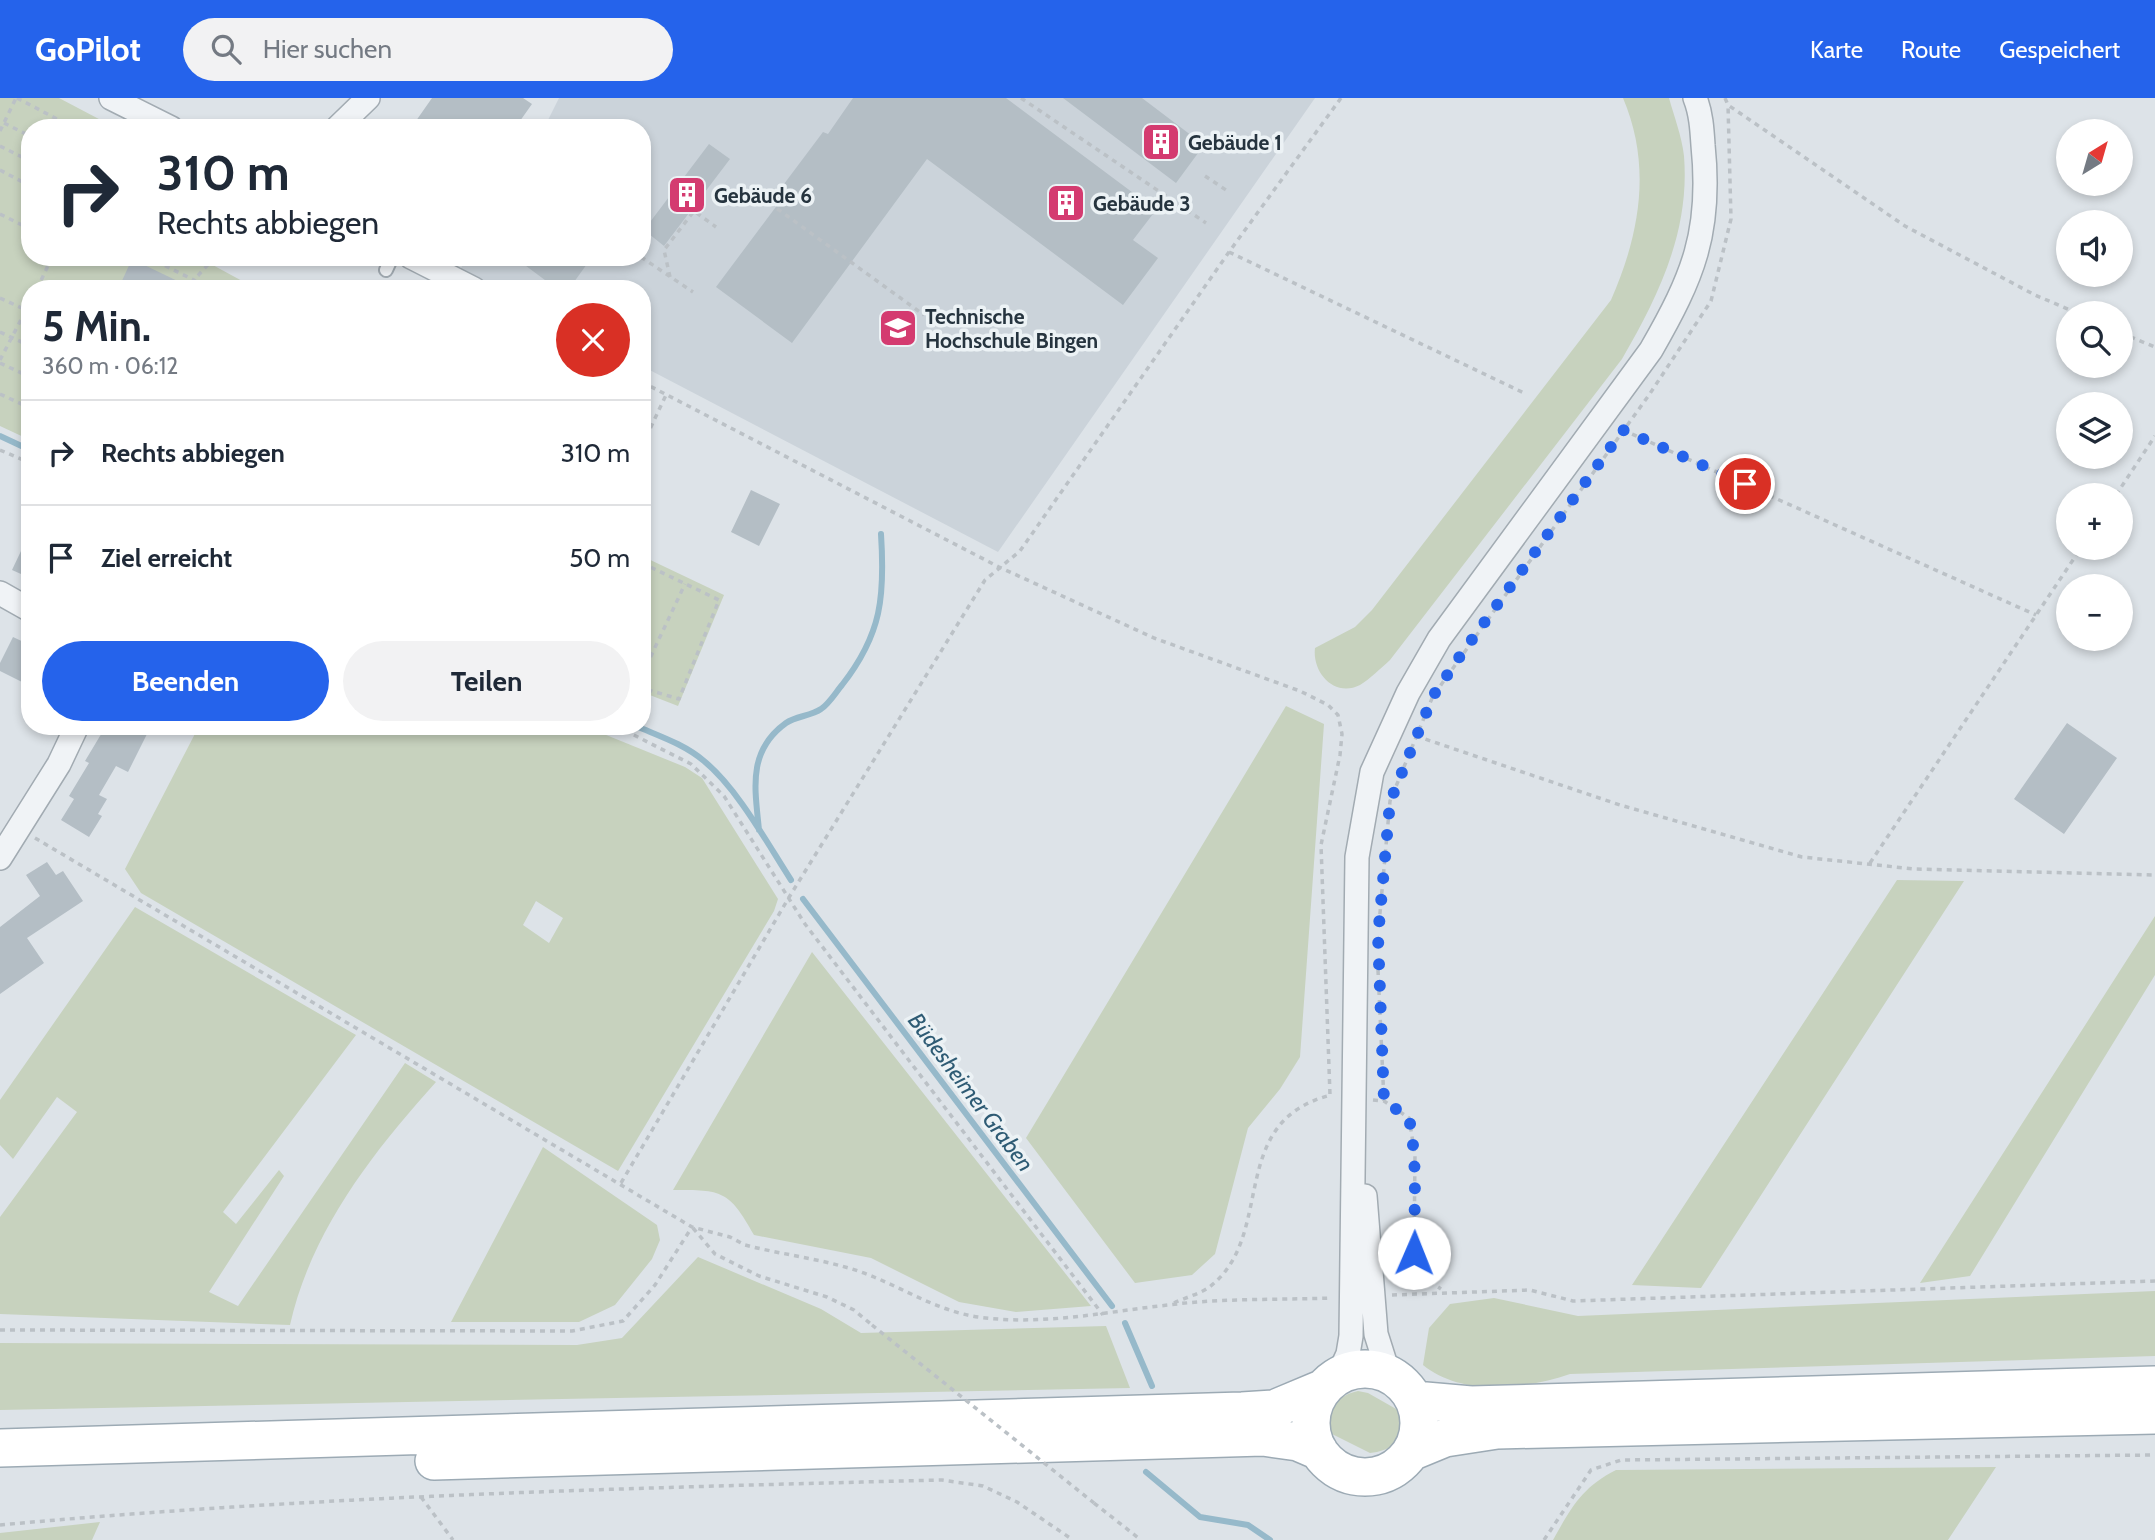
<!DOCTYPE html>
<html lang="de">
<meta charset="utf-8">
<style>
body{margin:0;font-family:Cabin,sans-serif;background:#f2f2f3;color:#1f2937;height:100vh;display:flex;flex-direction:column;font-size:26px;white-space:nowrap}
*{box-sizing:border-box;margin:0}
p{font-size:23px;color:#747a83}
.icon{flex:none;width:38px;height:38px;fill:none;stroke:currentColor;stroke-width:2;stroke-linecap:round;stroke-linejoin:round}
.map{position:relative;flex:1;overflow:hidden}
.drawer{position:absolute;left:21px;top:182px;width:630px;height:455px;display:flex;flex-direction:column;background:#fff;border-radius:28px;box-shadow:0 4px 10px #0003}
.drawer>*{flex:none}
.guide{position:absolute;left:21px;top:21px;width:630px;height:147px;border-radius:28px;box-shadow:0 4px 10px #0003;background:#fff;color:#1f2937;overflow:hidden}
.needle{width:46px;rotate:37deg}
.tools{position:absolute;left:2056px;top:21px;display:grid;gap:14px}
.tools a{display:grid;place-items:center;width:77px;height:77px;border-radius:50%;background:#fff;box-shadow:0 4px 10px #0003;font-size:35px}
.pin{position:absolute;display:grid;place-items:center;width:60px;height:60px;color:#fff;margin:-30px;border:4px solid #fff;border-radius:50%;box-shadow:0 2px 7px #0007}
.me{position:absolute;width:77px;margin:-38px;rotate:1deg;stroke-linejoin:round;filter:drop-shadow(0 0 5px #0008)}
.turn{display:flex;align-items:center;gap:24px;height:147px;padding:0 21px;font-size:32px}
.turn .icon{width:91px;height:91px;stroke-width:2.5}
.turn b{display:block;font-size:49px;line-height:60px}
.round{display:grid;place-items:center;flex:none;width:74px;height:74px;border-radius:37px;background:#f2f2f3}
.overview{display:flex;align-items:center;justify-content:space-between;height:119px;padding:0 21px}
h1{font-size:42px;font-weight:700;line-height:52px}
.button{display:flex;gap:14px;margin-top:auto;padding:14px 21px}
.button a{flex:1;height:80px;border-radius:42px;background:#2563eb;color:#fff;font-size:28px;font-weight:700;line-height:80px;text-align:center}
.button a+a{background:#f2f2f3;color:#1f2937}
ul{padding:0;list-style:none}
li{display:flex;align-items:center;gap:21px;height:105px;padding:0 21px;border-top:2px solid #e0e1e3}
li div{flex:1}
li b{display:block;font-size:26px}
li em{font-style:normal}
header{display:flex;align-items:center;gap:42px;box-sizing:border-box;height:98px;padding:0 35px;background:#2563eb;color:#fff}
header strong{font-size:33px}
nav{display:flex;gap:38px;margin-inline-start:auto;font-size:24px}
.search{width:490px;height:63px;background:#f2f2f3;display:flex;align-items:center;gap:18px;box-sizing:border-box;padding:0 24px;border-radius:38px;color:#747a83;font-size:26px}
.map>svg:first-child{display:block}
.built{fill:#cbd3da}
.green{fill:#c7d2be;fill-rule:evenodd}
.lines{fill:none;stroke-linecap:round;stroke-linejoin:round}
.stream{stroke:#96b9ca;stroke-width:6}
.building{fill:#b4bec5}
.service-casing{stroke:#a2abb2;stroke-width:16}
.minor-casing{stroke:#a2abb2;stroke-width:26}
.primary-casing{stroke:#9caab4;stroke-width:40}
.path{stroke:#bbc1c6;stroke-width:3.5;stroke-dasharray:5 5;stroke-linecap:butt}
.service{stroke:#f0f3f6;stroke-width:12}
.minor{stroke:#f0f3f6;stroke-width:23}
.primary{stroke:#fff;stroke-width:37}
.path-bridge{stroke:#bbc1c6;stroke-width:3.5;stroke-dasharray:5 5;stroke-linecap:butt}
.route{stroke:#2563eb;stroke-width:12;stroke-dasharray:0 21.6}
.labels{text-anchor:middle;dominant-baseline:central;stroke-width:7;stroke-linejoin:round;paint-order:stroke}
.poi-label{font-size:21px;font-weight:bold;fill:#26343f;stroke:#ecf2f5;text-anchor:start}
.water-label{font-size:23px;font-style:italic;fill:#2e5b74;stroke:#ecf2f5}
</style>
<header>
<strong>GoPilot</strong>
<div class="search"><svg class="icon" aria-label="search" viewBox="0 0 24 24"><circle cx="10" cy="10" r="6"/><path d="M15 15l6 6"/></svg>Hier suchen</div>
<nav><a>Karte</a><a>Route</a><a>Gespeichert</a></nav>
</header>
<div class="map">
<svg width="2155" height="1442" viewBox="0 0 2155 1442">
<rect width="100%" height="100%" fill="#dde3e8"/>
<path class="built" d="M559 0H1315L998 454 642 268V191H493L459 173 468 159H642V30H544Z"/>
<path class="green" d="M0 0H59L116 30H30V159H198L257 191H30V342L0 328Z
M1623 0H1669C1674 18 1682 39 1684 58 1690 133 1659 197 1622 261L1390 562C1381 570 1370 581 1360 587 1334 600 1312 574 1315 550L1355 529 1372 512 1611 202C1640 136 1652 68 1623 0Z
M642 458 724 497 678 608 642 594Z
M1286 608 1324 626 1300 959 1280 991 1248 1030 1215 1156 1192 1177 1135 1185 1026 1040Z
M199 628H584L685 669 702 680 778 801 774 813 618 1073 141 795 125 771ZM536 803 563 820 549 845 523 827Z
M1897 782 1964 783 1701 1190 1632 1187Z
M135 809 356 937 223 1114 236 1126 279 1072 284 1078 209 1194 238 1208 405 965 436 984C373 1054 311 1133 290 1227L0 1216V1119L77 1014 57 999 13 1061 0 1047V1002Z
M2155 818V877L1970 1178 1920 1185Z
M812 854 1091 1208 1016 1214 959 1204 871 1160 754 1137C729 1092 722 1092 673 1092Z
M543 1049 657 1127 660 1142 652 1161 615 1207 579 1224H451Z
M698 1159 821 1211 861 1235 1106 1228 1130 1290 0 1312V1245L577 1247 622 1240Z
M2155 1193V1258L1570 1276C1526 1291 1462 1299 1423 1267L1429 1230 1450 1206 1494 1200 1578 1218Z
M1358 1293 1368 1295 1405 1316C1410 1340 1392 1353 1370 1355L1328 1334C1326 1312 1336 1298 1358 1293Z
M1996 1369 1948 1442H1553C1571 1410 1582 1389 1616 1372Z
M100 1424 92 1442H0V1435Z"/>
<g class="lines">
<path class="stream" d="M0 338 30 352
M636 628C659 638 684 646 704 663 738 691 767 745 791 782
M759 732C755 691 747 653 786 625 796 618 811 618 821 611 829 606 836 594 842 587 882 536 885 498 881 436
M803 801 1112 1208
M1125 1225 1152 1288
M1146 1374 1200 1419 1248 1427 1270 1442"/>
</g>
<path class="building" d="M432 0H523L532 6 515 30H411Z
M853 0H1006L1156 112 1133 142 1158 160 1123 207 927 61 792 245 716 189 781 102 775 98 823 34 828 36Z
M1063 0H1142L1204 47 1176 85Z
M709 46 730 61 664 148 644 132Z
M514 159H592L569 191H557Z
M132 161 194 191H128L120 187Z
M751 392 780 406 759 448 731 434Z
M30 434V480L12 472Z
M13 539 30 547V588L0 573V565Z
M2067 625 2117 660 2064 736 2014 701Z
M106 628H151L128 674 116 668 99 697 107 701 98 716 102 718 89 739 61 722 74 701 69 698 89 665 85 663Z
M47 764 56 777 63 773 83 803 27 840 44 865 0 896V829L40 798 26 777Z"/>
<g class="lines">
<defs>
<path id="service" d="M386 172 392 159"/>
<path id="minor" d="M111 0 171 30
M337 30 368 0
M411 159 474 191
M0 495 30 512
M0 760 59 666 77 628
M1365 1098 1376 1236 1389 1277
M1338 1278 1348 1256 1351 1238 1357 759 1372 674 1408 595 1439 541 1651 252C1693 179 1712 134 1703 47 1702 31 1701 15 1695 0"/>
<path id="primary" d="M1311 1325a54 54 0 1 1 108 0a54 54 0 1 1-108 0Z
M1414 1302 1471 1307 2155 1287
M0 1350 1242 1313 1274 1311 1324 1290
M1411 1354 1445 1340 1497 1332 2155 1317
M434 1363 1263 1339 1298 1344 1319 1353"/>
</defs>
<use href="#service" class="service-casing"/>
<use href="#minor" class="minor-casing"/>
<use href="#primary" class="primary-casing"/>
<path class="path" d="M17 0 74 30
M1021 0 1206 125
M1725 0 1728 7 1905 128 2035 197 2077 215
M4 25 30 38
M0 33 16 0
M0 48 30 63
M0 72 30 88
M1205 78 1229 94
M761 99 924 217
M0 116 30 131
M1229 154 1524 295
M89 159H101
M147 159 194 182 187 191
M641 159 693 194
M670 179 664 152 694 113 716 129
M37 191 52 159
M205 191 194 182 215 159
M0 200 26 212 0 262
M30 204 26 212 30 214
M0 234 30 248
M2121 235 2155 249
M0 265 30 279
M642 284 999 469 1154 540 1300 593 1328 607 1338 617 1342 636 1340 657 1321 747 1330 997
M0 296 30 310
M1623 332 2036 517
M642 348 666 297
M0 352 30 365
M2116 397 2155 338
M642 465 719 502 679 601 642 590
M642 474 646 467
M642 577 685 486
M616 628 691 666 724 698 805 826 1103 1217
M1416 638 1620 707 1802 759 1914 771 2155 777
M35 740 692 1129 730 1139 745 1147C787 1158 834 1162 874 1179 908 1193 939 1213 978 1219 1042 1228 1104 1214 1168 1207 1222 1200 1278 1202 1332 1200
M1870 765 2081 450
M1379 826 1390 703 1433 598 1649 297 1711 203 1731 121 1728 7
M1378 872 1384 1003
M1373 1002 1384 1003 1409 1020 1415 1057 1414 1155 1425 1180 1441 1191
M621 1085 788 801 985 482 1020 453 1229 154 1341 0
M693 1130 715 1156 759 1178 827 1199 854 1212 872 1227
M1392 1197 1530 1192 1573 1203 2155 1183
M1174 1205C1184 1200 1199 1196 1208 1190 1278 1139 1224 1024 1331 997
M0 1232 572 1233 623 1223 655 1187 692 1129
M421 1399 453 1442
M1094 1405 1141 1442
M0 1427C313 1398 627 1390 942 1382L983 1388 1017 1404 1073 1442
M1544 1442 1591 1372 1621 1362 2155 1357"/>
<use href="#service" class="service"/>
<use href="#minor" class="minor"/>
<use href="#primary" class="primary"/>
<path class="path-bridge" d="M872 1227 1094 1405"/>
</g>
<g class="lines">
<path class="route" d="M1414 1155C1414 1110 1418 1065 1409 1020L1384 1003 1378 838 1390 704 1433 598 1458 561 1623 332 1745 386"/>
</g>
<defs>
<symbol id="building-square" viewBox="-11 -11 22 22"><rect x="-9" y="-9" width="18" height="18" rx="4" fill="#d43b70" stroke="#ecf2f5"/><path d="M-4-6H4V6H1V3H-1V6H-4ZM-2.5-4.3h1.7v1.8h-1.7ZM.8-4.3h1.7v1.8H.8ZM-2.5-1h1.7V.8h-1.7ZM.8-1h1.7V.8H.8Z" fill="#fff"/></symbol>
<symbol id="university-square" viewBox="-11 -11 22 22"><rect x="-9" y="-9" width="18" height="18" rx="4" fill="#d43b70" stroke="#ecf2f5"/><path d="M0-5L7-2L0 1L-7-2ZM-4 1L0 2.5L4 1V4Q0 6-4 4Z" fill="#fff"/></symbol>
</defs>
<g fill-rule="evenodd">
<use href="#building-square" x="1139" y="22" width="44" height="44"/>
<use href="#building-square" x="665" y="75" width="44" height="44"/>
<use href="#building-square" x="1044" y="83" width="44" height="44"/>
<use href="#university-square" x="876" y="208" width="44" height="44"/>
</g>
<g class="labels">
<g class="poi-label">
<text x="1188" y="44">Gebäude 1</text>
<text x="714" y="97">Gebäude 6</text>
<text x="1093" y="105">Gebäude 3</text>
<text x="925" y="218">Technische<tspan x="925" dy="24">Hochschule Bingen</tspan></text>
</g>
<g class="water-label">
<text transform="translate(971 994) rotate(53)">Büdesheimer Graben</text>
</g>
</g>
</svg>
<div class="tools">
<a><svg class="needle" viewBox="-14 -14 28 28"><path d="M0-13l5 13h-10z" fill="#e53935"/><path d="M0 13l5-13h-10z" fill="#747a83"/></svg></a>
<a><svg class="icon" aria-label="sound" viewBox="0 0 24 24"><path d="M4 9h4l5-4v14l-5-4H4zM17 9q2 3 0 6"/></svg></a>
<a><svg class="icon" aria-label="search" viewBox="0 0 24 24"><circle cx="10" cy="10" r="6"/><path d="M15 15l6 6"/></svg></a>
<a><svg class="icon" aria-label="layers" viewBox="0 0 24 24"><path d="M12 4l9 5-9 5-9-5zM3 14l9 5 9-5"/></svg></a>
<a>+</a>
<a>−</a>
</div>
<div class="pin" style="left:1745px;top:386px;background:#d93025"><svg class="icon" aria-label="arrive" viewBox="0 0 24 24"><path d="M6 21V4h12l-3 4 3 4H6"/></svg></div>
<svg class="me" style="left:1414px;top:1155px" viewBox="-20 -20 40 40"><circle r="19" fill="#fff"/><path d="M0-13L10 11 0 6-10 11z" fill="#2563eb"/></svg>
<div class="guide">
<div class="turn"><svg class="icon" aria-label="right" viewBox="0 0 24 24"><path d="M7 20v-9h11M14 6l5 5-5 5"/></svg><div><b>310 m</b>Rechts abbiegen</div></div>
</div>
<section class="drawer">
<div class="overview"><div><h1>5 Min.</h1><p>360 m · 06:12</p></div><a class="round" style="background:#d93025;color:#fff"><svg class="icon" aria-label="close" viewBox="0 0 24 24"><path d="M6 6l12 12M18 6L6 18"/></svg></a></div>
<ul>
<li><svg class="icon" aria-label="right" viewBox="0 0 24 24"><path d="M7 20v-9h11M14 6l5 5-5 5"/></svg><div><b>Rechts abbiegen</b></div><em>310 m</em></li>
<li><svg class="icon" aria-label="arrive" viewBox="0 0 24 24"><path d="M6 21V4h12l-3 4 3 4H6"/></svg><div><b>Ziel erreicht</b></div><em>50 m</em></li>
</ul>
<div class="button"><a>Beenden</a><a>Teilen</a></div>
</section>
</div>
